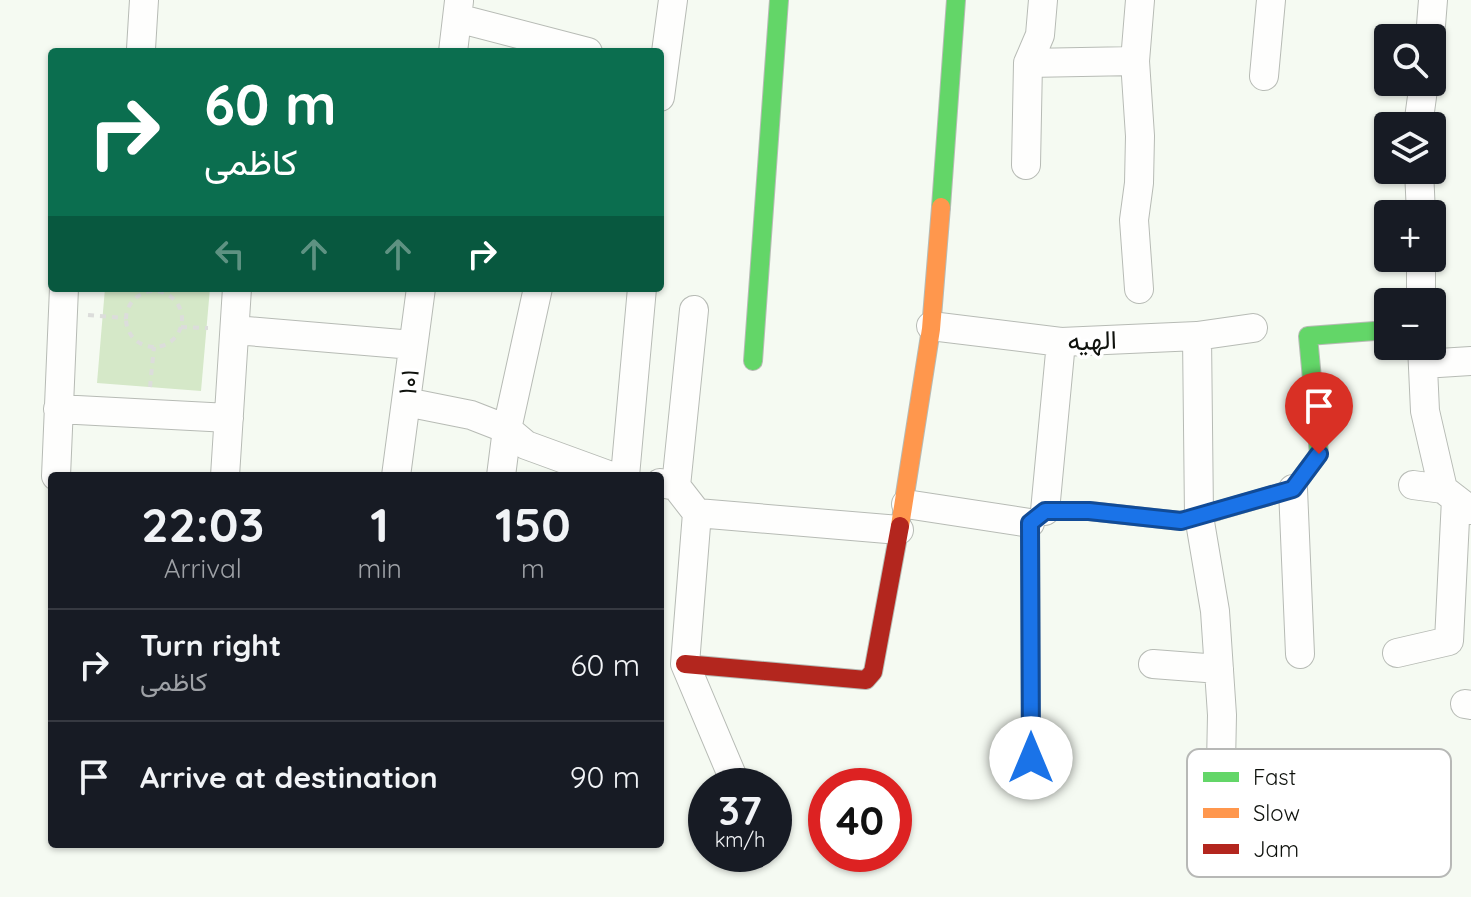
<!DOCTYPE html>
<meta charset="utf-8">
<style>
body{margin:0;font-family:Quicksand,Vazirmatn,sans-serif;background:#242831;color:#f1f3f6;height:100vh;display:flex;flex-direction:column;font-size:30px;white-space:nowrap}
*{box-sizing:border-box;margin:0}
p{font-size:26px;color:#9ea1a6}
.icon{flex:none;width:44px;height:44px;fill:none;stroke:currentColor;stroke-width:2;stroke-linecap:round;stroke-linejoin:round}
.map{position:relative;flex:1;overflow:hidden}
.drawer{position:absolute;left:48px;top:472px;width:616px;height:376px;display:flex;flex-direction:column;background:#171b24;border-radius:8px;box-shadow:0 2px 6px #0004}
.drawer>*{flex:none}
.guide{position:absolute;left:48px;top:48px;width:616px;height:244px;border-radius:8px;box-shadow:0 2px 6px #0004;background:#0b6e4f;color:#fff;overflow:hidden}
.fabs{position:absolute;left:1374px;top:24px;display:grid;gap:16px}
.fabs a{display:grid;place-items:center;width:72px;height:72px;border-radius:8px;background:#171b24;box-shadow:0 2px 6px #0004;font-size:40px}
.speed{position:absolute;left:688px;top:768px;display:flex;gap:16px;font-size:40px;font-weight:700;text-align:center}
.speed>*{display:grid;place-content:center;width:104px;height:104px;border-radius:50%;background:#171b24;box-shadow:0 2px 6px #0004;line-height:1}
.speed small{font-size:20px;font-weight:400}
.speed .limit{border:12px solid #d22;background:#fff;color:#111}
.pin{position:absolute;display:grid;place-items:center;width:68px;height:68px;color:#fff;margin:-82px -34px;border-radius:50% 50% 50% 0;rotate:-45deg;box-shadow:0 0 8px #0007}
.pin .icon{rotate:45deg}
.me{position:absolute;width:88px;margin:-44px;rotate:0deg;stroke-linejoin:round;filter:drop-shadow(0 0 6px #0008)}
.turn{display:flex;align-items:center;gap:28px;height:168px;padding:0 24px;font-size:36px}
.turn .icon{width:104px;height:104px;stroke-width:2.5}
.turn b{display:block;font-size:56px;line-height:68px}
.lanes{display:flex;align-items:center;height:76px;padding:0 24px;background:#0003;justify-content:center;gap:40px;direction:ltr}
.lanes .off{opacity:.35}
.eta{display:flex;justify-content:space-evenly;align-items:center;height:136px;text-align:center}
.eta b{font-size:48px;font-weight:800;line-height:56px}
ul{padding:0;list-style:none}
li{display:flex;align-items:center;gap:24px;height:112px;padding:0 24px;border-top:2px solid #363941}
li div{flex:1}
li b{display:block;font-size:30px}
li em{font-style:normal}
.map>svg:first-child{display:block}
.green{fill:#d5e8c8}
.lines{fill:none;stroke-linecap:round;stroke-linejoin:round}
.street-casing{stroke:#b7bbb5;stroke-width:30}
.fast-casing{stroke:#b7bbb5;stroke-width:20}
.slow-casing{stroke:#b7bbb5;stroke-width:20}
.jam-casing{stroke:#b7bbb5;stroke-width:20}
.path{stroke:#dcdddb;stroke-width:4;stroke-dasharray:6 6;stroke-linecap:butt}
.street{stroke:#fefefd;stroke-width:28}
.fast{stroke:#63d668;stroke-width:18}
.slow{stroke:#ff974d;stroke-width:18}
.jam{stroke:#b3261e;stroke-width:18}
.route-casing{stroke:#114b97;stroke-width:20}
.route{stroke:#1a73e8;stroke-width:14}
.labels{text-anchor:middle;dominant-baseline:central;stroke-width:7;stroke-linejoin:round;paint-order:stroke}
.street-label{font-size:26px;fill:#0f120d;stroke:#fff}
.key{fill:#fff;stroke:#b7b8b6;stroke-width:2}
.key-label{font-size:22px;fill:#0f120d}
</style>
<div class="map">
<svg width="1471" height="897" viewBox="0 0 1471 897">
<rect width="100%" height="100%" fill="#f5faf2"/>
<path class="green" d="M105 288H210L201 391 97 383Z"/>
<g class="lines">
<defs>
<path id="street" d="M457 18 588 52
M1430 38 1433 0
M141 49 144 0
M453 52 459 1
M1028 63 1135 61
M1264 76 1271 0
M660 97 673 0
M1418 126 1424 82
M1026 165 1028 63 1040 35 1043 0
M1419 170 1421 214
M1421 258V302
M1139 289 1134 220 1139 183 1140 136 1135 61 1140 0
M931 326 1061 342 1197 336 1253 328
M235 330 413 345
M1197 336 1199 516 1215 611 1222 715 1221 764
M1422 346 1425 411 1443 489 1470 510
M1423 364 1471 361
M406 402 471 415 507 429 526 445 611 476
M58 409 229 418
M56 476 64 288
M225 476 237 288
M396 476 421 288
M501 476 507 429 538 288
M625 476 642 288
M660 483 676 486 697 513 685 664 734 780
M1413 485 1443 489
M676 486 694 310
M1293 489 1300 654
M906 504 1030 523
M1045 511 1061 342
M697 513 899 530
M1397 653 1449 641 1456 499
M1153 664 1219 669
M1465 704 1471 705"/>
<path id="fast" d="M941 207 956 0
M753 361 779 0
M1217 511 1293 489 1319 454 1308 336 1388 330"/>
<path id="slow" d="M900 526 931 329 941 207
M1031 758 1030 523 1045 511H1089L1181 521 1217 511"/>
<path id="jam" d="M685 664 866 680 873 672 900 526"/>
</defs>
<use href="#street" class="street-casing"/>
<use href="#fast" class="fast-casing"/>
<use href="#slow" class="slow-casing"/>
<use href="#jam" class="jam-casing"/>
<path class="path" d="M126 319a28 28 0 1 1 56 0a28 28 0 1 1-56 0Z
M88 315 125 318
M181 327 208 328
M150 387 154 347"/>
<use href="#street" class="street"/>
<use href="#fast" class="fast"/>
<use href="#slow" class="slow"/>
<use href="#jam" class="jam"/>
</g>
<g class="lines">
<defs>
<path id="route" d="M1031 758 1030 523 1045 511H1089L1181 521 1293 489 1319 454"/>
</defs>
<use href="#route" class="route-casing"/>
<use href="#route" class="route"/>
</g>
<g class="labels">
<g class="street-label">
<text transform="translate(1092 340) rotate(-2)">الهیه</text>
<text transform="translate(408 382) rotate(-83)">۱۰۱</text>
</g>
</g>
<rect x="1187" y="749" width="264" height="128" rx="12" class="key"/>
<rect x="1203" y="772" width="36" height="10" fill="#63d668"/>
<rect x="1203" y="808" width="36" height="10" fill="#ff974d"/>
<rect x="1203" y="844" width="36" height="10" fill="#b3261e"/>
<g class="key-label">
<text x="1253" y="785">Fast</text>
<text x="1253" y="821">Slow</text>
<text x="1253" y="857">Jam</text>
</g>
</svg>
<div class="fabs">
<a><svg class="icon" aria-label="search" viewBox="0 0 24 24"><circle cx="10" cy="10" r="6"/><path d="M15 15l6 6"/></svg></a>
<a><svg class="icon" aria-label="layers" viewBox="0 0 24 24"><path d="M12 4l9 5-9 5-9-5zM3 14l9 5 9-5"/></svg></a>
<a>+</a>
<a>−</a>
</div>
<div class="speed"><div>37<small>km/h</small></div><div class="limit">40</div></div>
<div class="pin" style="left:1319px;top:454px;background:#d93025"><svg class="icon" aria-label="arrive" viewBox="0 0 24 24"><path d="M6 21V4h12l-3 4 3 4H6"/></svg></div>
<svg class="me" style="left:1031px;top:758px" viewBox="-20 -20 40 40"><circle r="19" fill="#fff"/><path d="M0-13L10 11 0 6-10 11z" fill="#1a73e8"/></svg>
<div class="guide">
<div class="turn"><svg class="icon" aria-label="right" viewBox="0 0 24 24"><path d="M7 20v-9h11M14 6l5 5-5 5"/></svg><div><b>60 m</b>کاظمی</div></div>
<div class="lanes"><svg class="icon off" aria-label="left" viewBox="0 0 24 24"><path d="M17 20v-9H6M10 6l-5 5 5 5"/></svg><svg class="icon off" aria-label="ahead" viewBox="0 0 24 24"><path d="M12 20V5M6 11l6-6 6 6"/></svg><svg class="icon off" aria-label="ahead" viewBox="0 0 24 24"><path d="M12 20V5M6 11l6-6 6 6"/></svg><svg class="icon" aria-label="right" viewBox="0 0 24 24"><path d="M7 20v-9h11M14 6l5 5-5 5"/></svg></div>
</div>
<section class="drawer">
<div class="eta">
<div><b>22:03</b><p>Arrival</p></div>
<div><b>1</b><p>min</p></div>
<div><b>150</b><p>m</p></div>
</div>
<ul>
<li><svg class="icon" aria-label="right" viewBox="0 0 24 24"><path d="M7 20v-9h11M14 6l5 5-5 5"/></svg><div><b>Turn right</b><p>کاظمی</p></div><em>60 m</em></li>
<li><svg class="icon" aria-label="arrive" viewBox="0 0 24 24"><path d="M6 21V4h12l-3 4 3 4H6"/></svg><div><b>Arrive at destination</b></div><em>90 m</em></li>
</ul>
</section>
</div>
